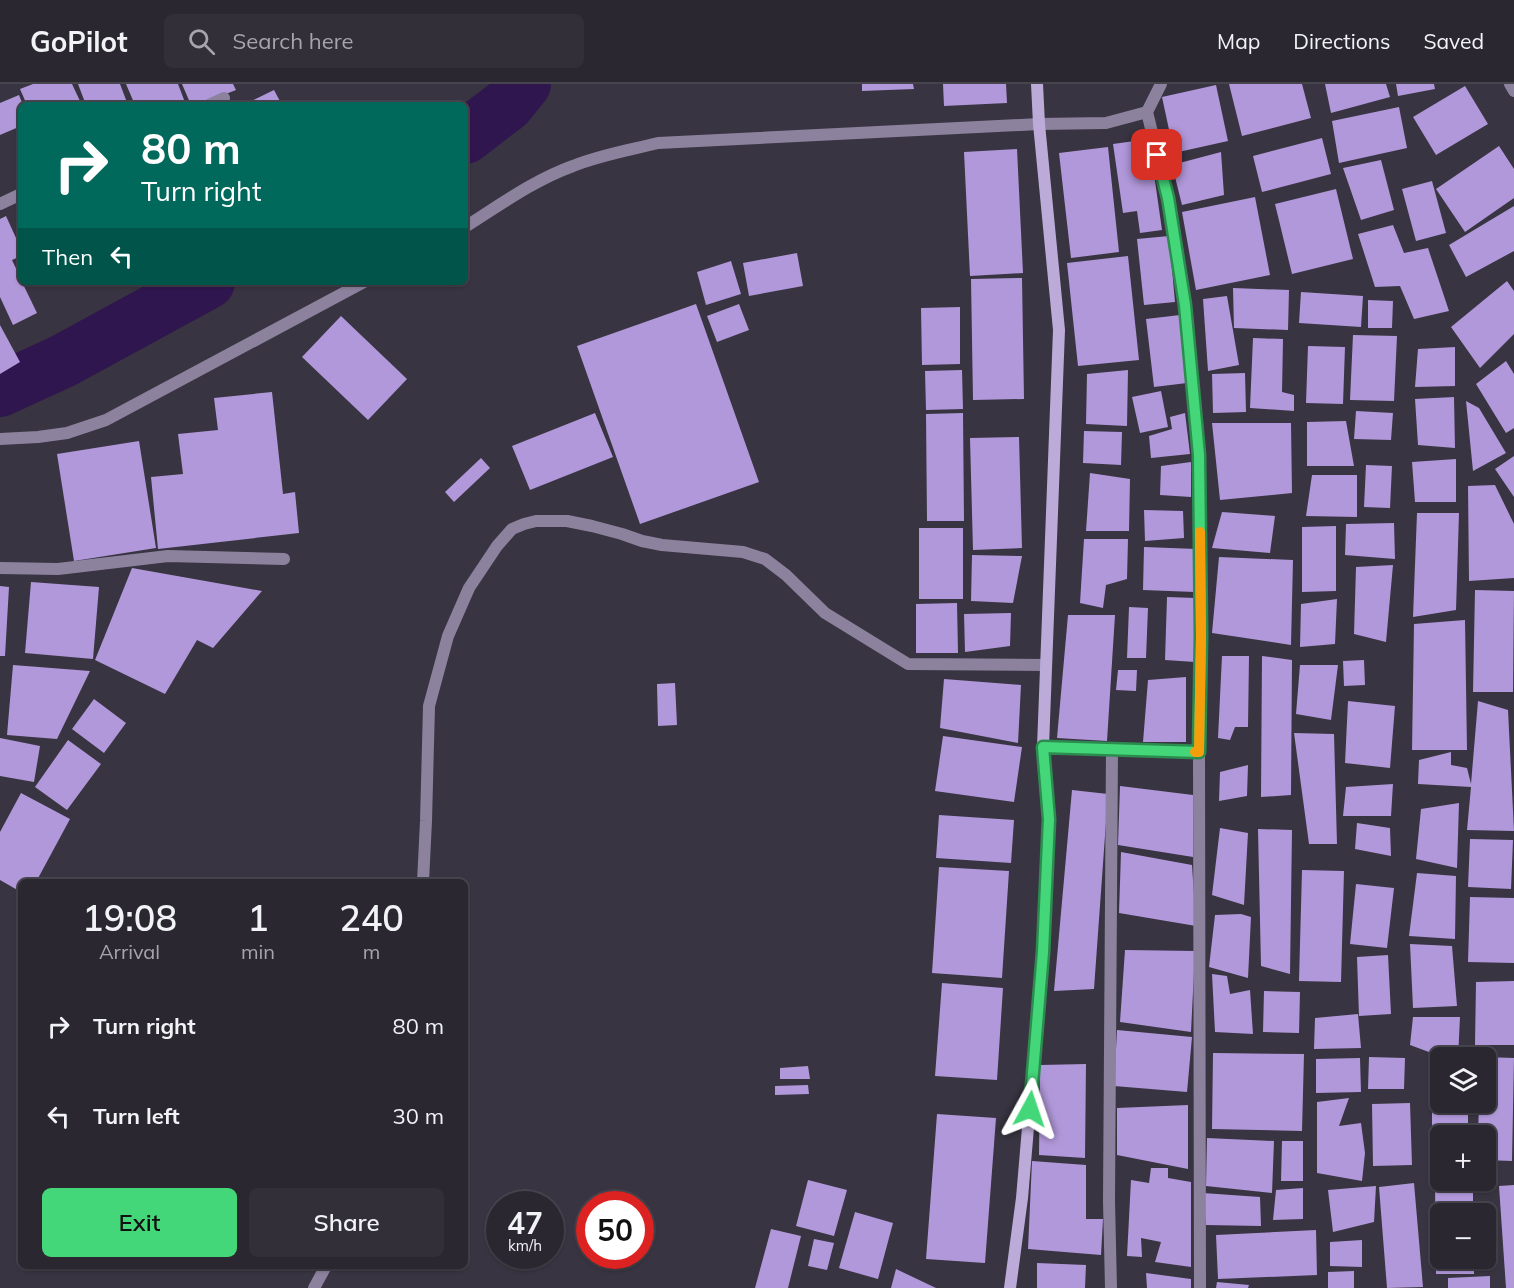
<!DOCTYPE html>
<meta charset="utf-8">
<style>
body{margin:0;font-family:Mulish,sans-serif;background:#322f39;color:#f1f3f6;height:100vh;display:flex;flex-direction:column;font-size:22px;white-space:nowrap}
*{box-sizing:border-box;margin:0}
p{font-size:20px;color:#a5a5ab}
.icon{flex:none;width:33px;height:33px;fill:none;stroke:currentColor;stroke-width:2;stroke-linecap:round;stroke-linejoin:round}
.map{position:relative;flex:1;overflow:hidden}
.side{position:absolute;left:18px;top:795px;width:450px;height:390px;display:flex;flex-direction:column;background:#2a2731;border-radius:9px;box-shadow:0 2px 4px #0004,0 0 0 2px #46444d}
.side>*{flex:none}
.hud{position:absolute;left:18px;top:18px;width:450px;height:183px;border-radius:9px;box-shadow:0 2px 4px #0004,0 0 0 2px #46444d;background:#00695c;color:#fff;overflow:hidden}
.controls{position:absolute;left:1430px;top:963px;display:grid;gap:12px}
.controls a{display:grid;place-items:center;width:66px;height:66px;border-radius:9px;background:#2a2731;box-shadow:0 2px 4px #0004,0 0 0 2px #46444d;font-size:30px}
.speed{position:absolute;left:486px;top:1107px;display:flex;gap:12px;font-size:30px;font-weight:700;text-align:center}
.speed>*{display:grid;place-content:center;width:78px;height:78px;border-radius:50%;background:#2a2731;box-shadow:0 2px 4px #0004,0 0 0 2px #46444d;line-height:1}
.speed small{font-size:15px;font-weight:400}
.speed .limit{border:9px solid #d22;background:#fff;color:#111}
.pin{position:absolute;display:grid;place-items:center;width:51px;height:51px;color:#fff;margin:-26px;border-radius:12px;box-shadow:0 3px 9px #0006}
.me{position:absolute;width:66px;margin:-33px;rotate:5deg;stroke-linejoin:round;filter:drop-shadow(0 0 4px #0008)}
.turn{display:flex;align-items:center;gap:21px;height:126px;padding:0 24px;font-size:27px}
.turn .icon{width:78px;height:78px;stroke-width:2.5}
.turn b{display:block;font-size:42px;line-height:51px}
.then{display:flex;align-items:center;height:57px;padding:0 24px;background:#0003;gap:12px;font-size:22px}
.eta{display:flex;justify-content:space-evenly;align-items:center;height:102px;text-align:center}
.eta b{font-size:36px;font-weight:600;line-height:42px}
.button{display:flex;gap:12px;margin-top:auto;padding:12px 24px}
.button a{flex:1;height:69px;border-radius:9px;background:#44d77a;color:#111;font-size:24px;font-weight:600;line-height:69px;text-align:center}
.button a+a{background:#322f39;color:#f1f3f6}
ul{padding:0;list-style:none}
li{display:flex;align-items:center;gap:18px;height:90px;padding:0 24px}
li div{flex:1}
li b{display:block;font-size:22px}
li em{font-style:normal}
header{display:flex;align-items:center;gap:36px;box-sizing:border-box;height:84px;padding:0 30px;background:#2a2731;border-bottom:2px solid #46444d}
header strong{font-size:28px}
nav{display:flex;gap:33px;margin-inline-start:auto;font-size:21px}
.search{width:420px;height:54px;background:#322f39;display:flex;align-items:center;gap:15px;box-sizing:border-box;padding:0 21px;border-radius:9px;color:#a5a5ab;font-size:22px}
.map>svg:first-child{display:block}
.lines{fill:none;stroke-linecap:round;stroke-linejoin:round}
.river{stroke:#30164e;stroke-width:54}
.building{fill:#b198da}
.pedestrian{stroke:#8c829e;stroke-width:12}
.minor{stroke:#8c829e;stroke-width:12}
.secondary{stroke:#bcabd9;stroke-width:12}
.route-casing{stroke:#2c8c4f;stroke-width:15}
.route{stroke:#44d77a;stroke-width:10}
.slow{stroke:#f59e0b;stroke-width:10}
</style>
<header>
<strong>GoPilot</strong>
<div class="search"><svg class="icon" aria-label="search" viewBox="0 0 24 24"><circle cx="10" cy="10" r="6"/><path d="M15 15l6 6"/></svg>Search here</div>
<nav><a>Map</a><a>Directions</a><a>Saved</a></nav>
</header>
<div class="map">
<svg width="1514" height="1204" viewBox="0 0 1514 1204">
<rect width="100%" height="100%" fill="#383441"/>
<g class="lines">
<path class="river" d="M465 53 508 20 524 0
M0 306 63 277 208 198"/>
</g>
<path class="building" d="M33 0H72L80 17 70 21H27L20 5Z
M78 0H120L128 21H86Z
M126 0H178L186 21H135Z
M182 0H233L236 6 198 21H191Z
M862 0H913L914 5 862 7Z
M943 0H1006L1007 19 944 22Z
M1229 0H1302L1311 34 1242 52Z
M1325 0H1386L1390 13 1331 29Z
M1396 0H1434L1435 5 1398 12Z
M1216 1 1228 57 1174 69 1162 13Z
M1465 2 1488 40 1436 71 1413 33Z
M274 6 282 21H243Z
M19 11 23 21H21V42L0 51V19Z
M1399 23 1407 64 1339 79 1332 37Z
M1322 54 1331 90 1262 108 1253 72Z
M1149 55 1162 146 1140 149 1137 127 1123 129 1113 60Z
M1499 62 1514 85V114L1465 148 1436 105Z
M1108 63 1119 168 1071 174 1059 69Z
M1017 65 1023 189 970 192 964 68Z
M1221 68 1224 111 1182 121 1172 81Z
M1381 76 1394 126 1361 136 1343 84Z
M1432 97 1446 149 1416 157 1402 105Z
M1336 105 1353 175 1292 190 1275 120Z
M1255 113 1270 191 1196 206 1182 128Z
M1514 122V167L1466 193 1449 161Z
M6 132 21 165V172L12 176 21 195V198H22L37 229 13 241 0 213V135Z
M1393 141 1404 169 1428 164 1449 227 1414 235 1400 202 1375 203 1358 150Z
M1169 152 1175 218 1144 221 1137 155Z
M797 169 803 202 749 212 743 179Z
M1128 172 1139 276 1078 282 1067 179Z
M731 177 741 210 706 221 697 188Z
M1022 194 1024 315 973 316 971 195Z
M1507 197 1514 207V250L1480 284 1451 243Z
M1233 204 1289 206 1288 246 1234 244Z
M1301 208 1363 212 1361 243 1299 239Z
M1227 212 1239 281 1208 287 1203 215Z
M1368 216 1393 217 1392 244H1368Z
M696 220 759 398 640 440 577 262Z
M739 220 749 246 717 258 707 232Z
M960 223V280L922 281 921 224Z
M1180 231 1187 299 1154 303 1146 235Z
M341 232 407 295 368 336 302 273Z
M0 241 20 278 0 290Z
M1353 251 1397 252 1394 317 1350 316Z
M1253 254 1283 255 1282 308 1294 311V327L1250 324Z
M1308 262 1345 263 1343 320 1306 319Z
M1455 263V302L1415 303 1418 265Z
M1506 277 1514 290V344L1506 349 1476 300Z
M962 286 963 325 926 326 925 287Z
M1128 286 1127 342 1086 340 1087 290Z
M1245 289 1246 328 1213 329 1212 290Z
M1161 307 1168 343 1140 349 1132 313Z
M272 308 283 410 295 408 299 449 158 465 151 393 183 390 178 350 218 346 214 314Z
M1454 313 1455 364 1418 361 1415 315Z
M1466 317 1479 324 1506 369 1473 387Z
M1356 327 1393 329 1391 356 1354 355Z
M595 329 613 373 530 406 512 362Z
M963 329 964 437H927L926 330Z
M1185 329 1190 370 1151 374 1149 352 1172 345 1170 333Z
M1346 337 1354 382H1307V338Z
M1212 339H1291L1292 409 1220 416Z
M1084 347 1122 348 1121 381 1083 379Z
M1019 353 1022 464 973 466 970 354Z
M139 357 156 464 74 477 57 370Z
M1514 372V413L1495 385Z
M481 374 490 384 454 418 445 408Z
M1456 375V418H1415L1412 378Z
M1191 378V413L1160 411 1161 382Z
M1366 381 1392 382 1390 424 1364 423Z
M1090 389 1130 395 1129 447H1086Z
M1312 391H1357V433L1306 432Z
M1495 401 1514 440V494L1469 497 1468 402Z
M1144 426 1183 427 1184 454 1145 457Z
M1222 428 1275 432 1270 469 1212 464Z
M1417 429H1459L1456 526 1413 533Z
M1394 439 1395 475 1345 471 1346 440Z
M1336 442V507L1302 508V443Z
M919 444H963V515H919Z
M1084 455H1128L1127 495 1106 501 1103 524 1080 519Z
M1144 463 1197 465 1195 508 1143 506Z
M972 471 1022 472 1013 519 971 517Z
M1219 473 1293 476 1291 561 1212 549Z
M1393 481 1386 558 1354 550 1356 483Z
M132 484 262 507 213 564 197 556 165 610 95 576Z
M31 498 99 503 93 575 25 569Z
M0 502 9 503 5 572H0Z
M1475 506 1514 507 1513 608H1473Z
M1167 513 1196 514 1195 578 1165 576Z
M1337 515 1335 560 1300 563 1301 520Z
M957 519 958 569H916V520Z
M1129 523 1148 524 1146 574H1127Z
M1011 529 1010 562 965 568 964 530Z
M1068 531H1115L1107 657 1057 654Z
M1465 536 1467 666H1412L1414 540Z
M1222 572H1249L1248 643H1235L1230 656 1218 654Z
M1262 572 1292 576 1291 711 1261 713Z
M1364 576 1365 601 1344 602 1343 577Z
M13 581 90 587 57 655 7 651Z
M1300 581H1338L1331 636 1296 630Z
M1118 586H1137L1136 607 1116 606Z
M1186 593V658H1143L1148 596Z
M944 595 1021 601 1018 659 940 644Z
M675 599 677 641 658 642 657 600Z
M94 615 126 639 104 669 72 645Z
M1348 617 1395 622 1390 684 1345 679Z
M1478 617 1508 626 1514 747 1467 746 1471 703 1418 700 1419 676 1451 668V681L1467 684 1471 700Z
M1294 649 1334 650 1337 760H1309Z
M943 652 1022 663 1014 718 935 707Z
M0 654 40 662 34 698 0 692Z
M68 656 101 680 67 726 35 703Z
M1248 681 1247 712 1219 717 1220 688Z
M1393 700 1391 732H1343L1346 703Z
M1120 702 1193 711V773L1118 761Z
M1072 706 1108 710 1094 905 1054 907Z
M21 709 70 735 36 798H21V808L0 796V748Z
M1459 719 1457 784 1416 775 1421 725Z
M939 731 1014 736 1011 779 936 774Z
M1357 739 1390 744 1391 772 1355 765Z
M1220 744 1248 749 1244 821 1212 811Z
M1258 745 1292 746 1290 890 1261 882Z
M1470 755 1513 756 1511 805 1468 803Z
M1121 768 1192 781 1196 842 1119 829Z
M939 783 1009 787 1002 894 932 889Z
M1302 786 1344 787 1341 898 1299 897Z
M1417 789 1456 792 1455 855 1409 852Z
M1356 800 1394 804 1387 864 1350 860Z
M1470 813 1514 814V879L1468 878Z
M1241 830 1251 833 1248 894 1209 883 1215 831Z
M1410 860 1452 862 1457 922 1413 924Z
M1125 866 1195 867 1191 948 1120 938Z
M1388 871 1391 930 1359 932 1357 873Z
M1212 890 1227 892 1230 910 1250 906 1253 950 1215 948Z
M1514 897V961H1475L1476 898Z
M942 899 1003 904 997 996 935 992Z
M1264 907 1300 908 1299 949 1263 948Z
M1358 930 1361 964 1314 965 1315 934Z
M1413 933H1460L1458 974H1440V984H1438L1437 971 1410 961Z
M1117 946 1192 953 1187 1008 1114 1002Z
M1213 969 1304 970 1302 1047 1212 1045Z
M1369 973 1405 974 1404 1005H1368Z
M1485 973 1514 974 1512 1077 1485 1076V1052H1478L1479 1018H1485Z
M1360 974 1361 1008 1316 1009V975Z
M1086 980 1085 1074 1039 1071 1040 981Z
M808 982 810 995H780V984Z
M1432 1000H1440V1018H1468V1052H1440V1076H1432Z
M808 1001 809 1010 775 1011V1002Z
M1349 1014 1339 1042 1361 1039 1365 1069 1362 1097 1317 1089V1018Z
M1410 1019 1412 1081 1373 1082 1372 1020Z
M1188 1021V1085L1117 1071V1024Z
M937 1030 996 1034 985 1179 926 1175Z
M1207 1054 1274 1057 1272 1109 1206 1102Z
M1282 1057H1303V1097H1281Z
M1032 1077 1086 1081V1135H1103L1101 1171 1028 1165Z
M1151 1084H1168V1094L1191 1098V1183L1155 1178 1161 1158 1141 1154 1142 1173 1127 1172 1131 1096 1149 1099Z
M808 1096 847 1106 834 1152 796 1142Z
M1414 1099 1423 1203 1387 1204 1379 1103Z
M1473 1101V1130H1440V1174H1474V1190H1436L1435 1102Z
M1514 1101V1204H1506L1499 1102Z
M1376 1102 1374 1138 1333 1148 1328 1106Z
M1303 1104V1135L1273 1136 1276 1106Z
M1203 1109 1260 1113 1261 1142 1206 1141Z
M855 1128 893 1139 878 1195 839 1184Z
M771 1145 801 1152 788 1204H755Z
M1316 1146 1317 1191 1218 1195 1216 1151Z
M814 1155 834 1159 827 1186 808 1182Z
M1362 1156V1183L1330 1182V1158Z
M1037 1179 1086 1181 1085 1204H1037Z
M896 1185 936 1204H891Z
M1354 1187V1204H1328V1188Z
M1146 1189 1191 1195V1204H1147Z
M1490 1192V1204H1448V1194Z
M1217 1198 1249 1201 1248 1204H1216Z"/>
<g class="lines">
<path class="pedestrian" d="M1111 1204 1109 1117 1112 664"/>
<path class="minor" d="M1510 0 1514 7
M209 21 224 14
M1147 28 1168 114 1185 221 1199 371 1201 552 1199 668 1200 1204
M0 120 21 110
M465 143C500 121 534 96 573 82 600 71 630 66 658 59L1039 40 1106 39 1147 28 1161 0
M0 355 38 353 67 349 106 336 364 198
M0 484 58 485 168 472 284 475
M1043 663 1199 668
M423 798 426 737 429 622 448 552 469 504 497 462 512 445 524 440 536 437H567L592 442 622 450 642 457 662 461 743 468 765 475 786 491 825 529 908 580 1046 581
M314 1204 326 1182"/>
<path class="secondary" d="M1010 1204 1022 1114 1043 868 1049 735 1043 663 1059 246 1039 40 1037 0"/>
</g>
<g class="lines">
<defs>
<path id="route" d="M1030 1025 1043 868 1049 735 1043 663 1199 668 1201 552 1199 371 1185 221 1168 114 1157 71"/>
</defs>
<use href="#route" class="route-casing"/>
<use href="#route" class="route"/>
<path class="slow" d="M1195 668H1199L1201 552 1200 448"/>
</g>
</svg>
<div class="controls">
<a><svg class="icon" aria-label="layers" viewBox="0 0 24 24"><path d="M12 4l9 5-9 5-9-5zM3 14l9 5 9-5"/></svg></a>
<a>+</a>
<a>−</a>
</div>
<div class="speed"><div>47<small>km/h</small></div><div class="limit">50</div></div>
<div class="pin" style="left:1157px;top:71px;background:#d93025"><svg class="icon" aria-label="arrive" viewBox="0 0 24 24"><path d="M6 21V4h12l-3 4 3 4H6"/></svg></div>
<svg class="me" style="left:1030px;top:1025px" viewBox="-20 -20 40 40"><path d="M0-17L14 15 0 8-14 15z" fill="#44d77a" stroke="#fff" stroke-width="4"/></svg>
<div class="hud">
<div class="turn"><svg class="icon" aria-label="right" viewBox="0 0 24 24"><path d="M7 20v-9h11M14 6l5 5-5 5"/></svg><div><b>80 m</b>Turn right</div></div>
<div class="then">Then<svg class="icon" aria-label="left" viewBox="0 0 24 24"><path d="M17 20v-9H6M10 6l-5 5 5 5"/></svg></div>
</div>
<section class="side">
<div class="eta">
<div><b>19:08</b><p>Arrival</p></div>
<div><b>1</b><p>min</p></div>
<div><b>240</b><p>m</p></div>
</div>
<ul>
<li><svg class="icon" aria-label="right" viewBox="0 0 24 24"><path d="M7 20v-9h11M14 6l5 5-5 5"/></svg><div><b>Turn right</b></div><em>80 m</em></li>
<li><svg class="icon" aria-label="left" viewBox="0 0 24 24"><path d="M17 20v-9H6M10 6l-5 5 5 5"/></svg><div><b>Turn left</b></div><em>30 m</em></li>
</ul>
<div class="button"><a>Exit</a><a>Share</a></div>
</section>
</div>
